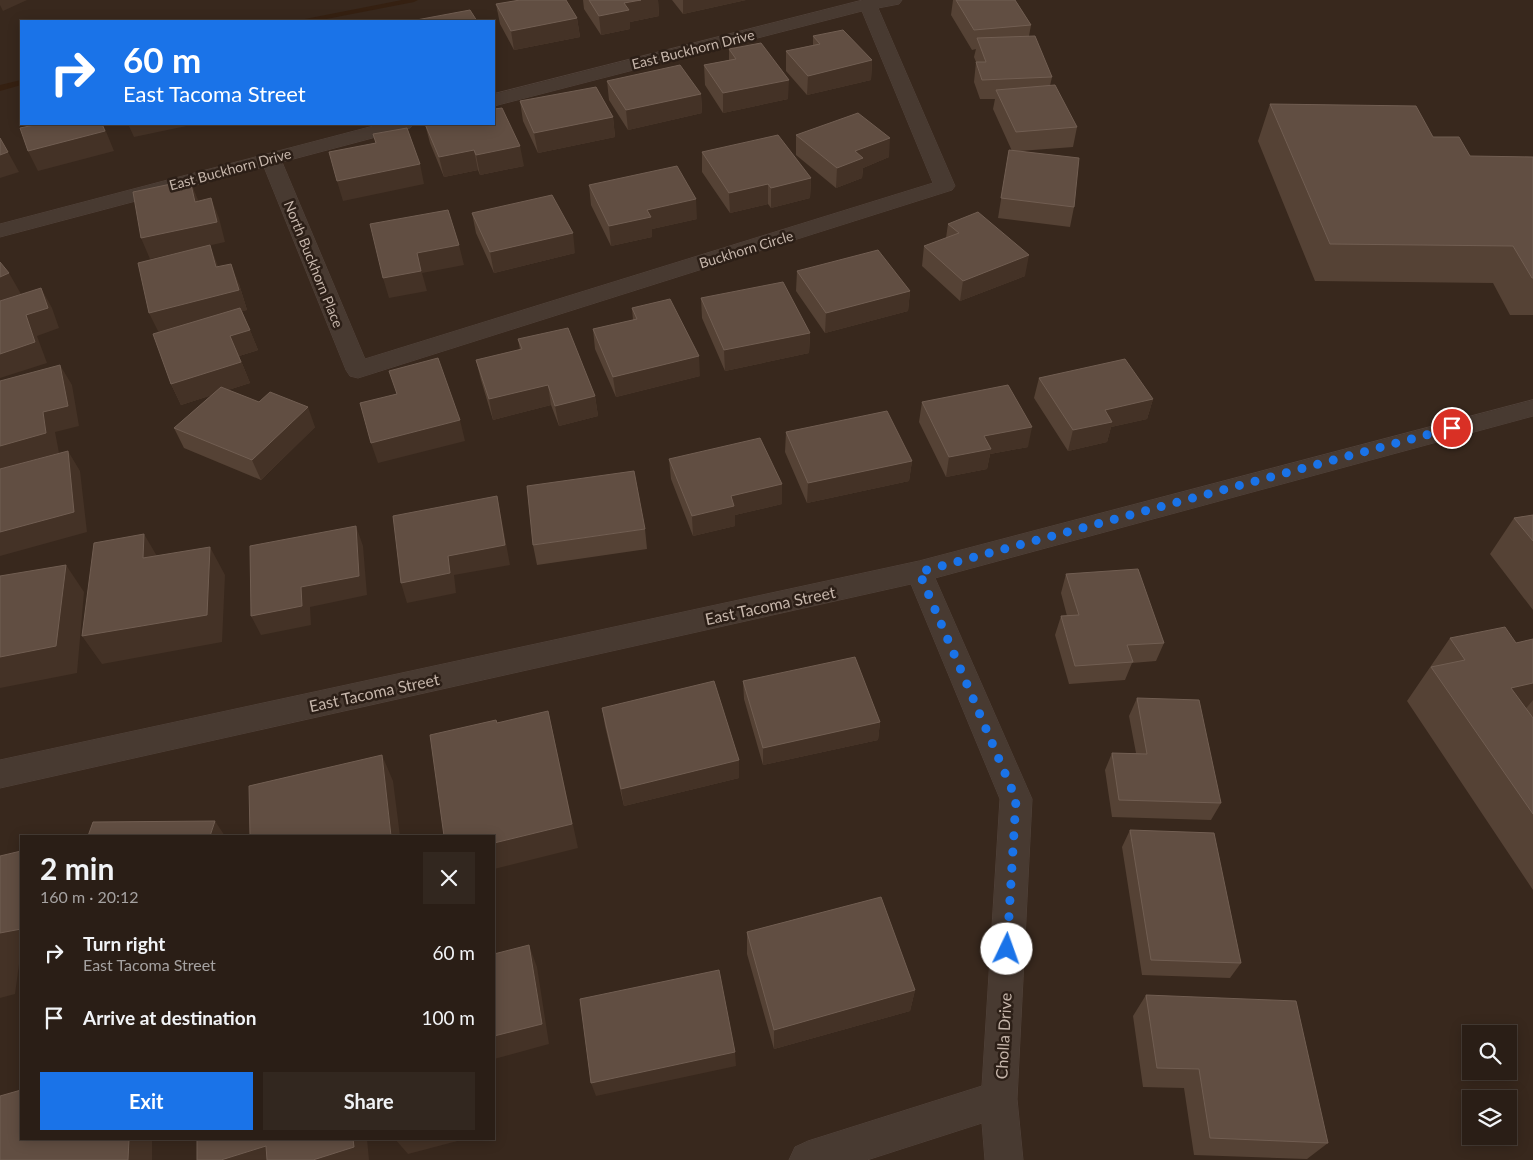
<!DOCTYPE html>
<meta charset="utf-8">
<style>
body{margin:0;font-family:Lato,sans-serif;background:#32271f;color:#f1f3f6;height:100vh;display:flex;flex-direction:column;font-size:19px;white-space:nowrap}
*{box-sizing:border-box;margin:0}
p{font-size:16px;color:#a5a2a1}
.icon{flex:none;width:28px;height:28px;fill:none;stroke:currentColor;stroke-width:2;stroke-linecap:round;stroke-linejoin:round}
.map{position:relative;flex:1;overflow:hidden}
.panel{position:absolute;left:20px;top:835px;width:475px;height:305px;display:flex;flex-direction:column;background:#2a1e16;border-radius:0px;box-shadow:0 2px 12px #0003,0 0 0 1px #463c35}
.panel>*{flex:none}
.guide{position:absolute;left:20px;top:20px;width:475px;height:105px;border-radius:0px;box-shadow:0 2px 12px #0003,0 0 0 1px #463c35;background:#1a73e8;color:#fff;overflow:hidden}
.tools{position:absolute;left:1462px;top:1025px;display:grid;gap:10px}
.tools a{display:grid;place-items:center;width:55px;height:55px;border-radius:0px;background:#2a1e16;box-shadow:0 2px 12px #0003,0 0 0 1px #463c35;font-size:25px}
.pin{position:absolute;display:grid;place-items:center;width:42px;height:42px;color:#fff;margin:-21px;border:2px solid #fff;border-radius:50%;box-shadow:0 1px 5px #0007}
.me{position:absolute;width:55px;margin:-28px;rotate:3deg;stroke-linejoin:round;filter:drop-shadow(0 0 4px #0008)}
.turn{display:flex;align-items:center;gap:18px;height:105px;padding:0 20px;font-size:22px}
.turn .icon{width:65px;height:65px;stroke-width:2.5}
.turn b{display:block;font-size:35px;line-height:42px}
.round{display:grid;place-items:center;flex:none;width:52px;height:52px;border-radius:0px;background:#32271f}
.headline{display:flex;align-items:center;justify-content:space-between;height:85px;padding:0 20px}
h1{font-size:30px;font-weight:700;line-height:38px}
.button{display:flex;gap:10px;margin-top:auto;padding:10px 20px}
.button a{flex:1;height:58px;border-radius:0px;background:#1a73e8;color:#fff;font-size:20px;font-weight:700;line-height:58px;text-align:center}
.button a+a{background:#32271f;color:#f1f3f6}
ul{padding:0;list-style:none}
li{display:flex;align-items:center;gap:15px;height:65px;padding:0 20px}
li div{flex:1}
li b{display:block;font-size:19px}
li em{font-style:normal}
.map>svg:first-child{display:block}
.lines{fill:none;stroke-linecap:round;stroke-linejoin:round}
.stream{fill:#352011;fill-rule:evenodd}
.street-casing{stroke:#52433b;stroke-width:1}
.street{fill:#483a31;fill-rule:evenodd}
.wall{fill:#554235}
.shaded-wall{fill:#443226}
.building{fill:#614e42;stroke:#715e52}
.route{stroke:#1a73e8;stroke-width:9;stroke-dasharray:0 16.2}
.labels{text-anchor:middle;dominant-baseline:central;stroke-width:5;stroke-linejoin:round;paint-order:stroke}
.far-street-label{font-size:14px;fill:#c6b6ab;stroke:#2c1f17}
.street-label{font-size:16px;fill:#c6b6ab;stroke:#2c1f17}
</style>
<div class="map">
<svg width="1533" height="1160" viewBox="0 0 1533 1160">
<rect width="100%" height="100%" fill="#38281d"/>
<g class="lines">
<path class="stream" d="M402 0H418L414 2 316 21H301L305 19Z
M21 80V85L0 91V85Z"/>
<defs>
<path id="street" d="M863 0H902L899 4 878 8 955 186 952 190 358 378 350 376 346 370 264 167 0 237V224L381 124H413L410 128 282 162 365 359 933 183 862 11 494 106V94Z
M1533 400V416L935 578 1032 799 1017 1099 1023 1160H985L982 1123 867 1160H789L795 1147 808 1141 982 1086 1000 799 911 584 0 788V760L919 561Z"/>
</defs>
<use href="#street" class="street-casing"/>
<use href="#street" class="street"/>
</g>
<path class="wall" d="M583 0H658L659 16 630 22V29L601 35 584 9Z
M672 0H746L683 14Z
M953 0H1015L1031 25 1029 36 1052 77 1050 86 1077 127 1073 147 1020 151 1074 207 1070 227 998 218 1009 150 1012 151 993 109 995 99H980L974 82 976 62 974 57 976 49 972 50 951 15Z
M496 4 577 18 580 37 514 50 500 24Z
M813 36 872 60 871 80 807 95 786 71V51L813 45Z
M729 49 788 99 723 113 705 85 704 65 729 60Z
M607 81 701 94 702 113 628 130 609 100Z
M520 101 613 117 615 137 538 153 523 121Z
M1270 104 1433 137 1470 156 1533 157V315H1510L1493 283 1315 281 1258 141Z
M425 124 524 166 480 175 478 170 444 177 430 143Z
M796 135 889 157 863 168 862 178 836 188 796 155Z
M702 152 811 178 810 198 771 208 768 204 730 213 702 172Z
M589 185 697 219 652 229V237L611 246 591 205Z
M472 213 575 253 494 273 476 233Z
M948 224 1025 276 960 301 922 266 924 246 946 238Z
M218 267 239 284 247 310 242 311 258 350 239 356 250 383 228 390 315 427 261 480 184 448 174 428 212 395 181 405 171 384 159 333Z
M797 271 910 291 908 311 825 333 796 291Z
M701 298 810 333 809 353 725 371 702 318Z
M632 308 700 376 616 397 595 349 593 329 633 320Z
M518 339 595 396 598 416 559 426 551 405 493 420 481 380 476 360 520 350Z
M1039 378 1153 399 1147 419 1111 427 1107 442 1068 451 1034 398Z
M922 402 1028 447 990 454 987 469 946 477 919 422Z
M786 432 912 461 909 481 807 503 785 452Z
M669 459 782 484V504L735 515V526L693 536 671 479Z
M1533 515V610L1490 554 1514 518Z
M645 529 647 549 537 565 533 545Z
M1066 574 1164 643 1156 661 1132 663 1125 680 1069 684 1055 635 1061 616H1067L1061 593Z
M1450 638 1516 643 1533 639V890L1407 701Z
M743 681 880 722 878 740 763 765 744 699Z
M1137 698 1221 803 1211 820 1112 817 1105 770 1112 753H1136L1129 716Z
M602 708 739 778 624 806 605 726Z
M1130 830 1241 963 1230 978 1142 975 1122 847Z
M747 932 915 990 910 1011 774 1049 747 954Z
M1146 995 1328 1143 1307 1159 1194 1155 1184 1088 1143 1087 1133 1016Z"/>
<path class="shaded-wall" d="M0 0H27L3 11 0 5Z
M641 0H658L659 16 630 22V29L601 35 599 16 624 3Z
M683 0H746L683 14Z
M577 18 580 37 514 50 511 31Z
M872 60 871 80 807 95 808 76Z
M789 80 788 99 723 113V93Z
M701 94 702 113 628 130 626 110Z
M613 117 615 137 538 153 534 133Z
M103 124 114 151 38 171 28 151Z
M128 124H196L134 137Z
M890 138 889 157 863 168 862 178 836 188 837 168 855 151Z
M520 146 524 166 480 175 476 155Z
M474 150 478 170 444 177 439 157Z
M8 152 19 172 0 178V155Z
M420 164 424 184 343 201 337 181Z
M811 178 810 198 771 208V188Z
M190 180 198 200 203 222 195 202Z
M768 184V204L730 213 729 193Z
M211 198 219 218 225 242 150 259 141 238Z
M696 199 697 219 652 229V237L611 246 609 226 647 210Z
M573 233 575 253 494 273 490 252Z
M210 245 218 266 224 288 216 267Z
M459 245 464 265 422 273 427 291 389 298 383 278 417 253Z
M1029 255 1025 276 960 301 963 281Z
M231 264 239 284 247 310 159 333 149 313Z
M9 273 21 294 0 302V277Z
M41 288 52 308 59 328 37 336 47 363 0 378V354L26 315Z
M910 291 908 311 825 333 826 313Z
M250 330 258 350 239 356 250 383 181 405 171 384 230 336Z
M810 333 809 353 725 371 724 350Z
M699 356 700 376 616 397 613 377Z
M60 365 72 385 79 426 55 432 59 453 0 469V446L43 412Z
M548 385 551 405 493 420 489 399Z
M595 396 598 416 559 426 555 406Z
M1153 399 1147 419 1111 427 1107 442 1068 451 1073 430 1105 410Z
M308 407 315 427 261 480 252 460Z
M460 420 465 441 378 463 371 443Z
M1032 427 1028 447 990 454 987 469 946 477 949 457 984 436Z
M68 451 80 471 87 532 0 556V532Z
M912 461 909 481 807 503 808 483Z
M782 484V504L735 515V526L693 536 692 516 731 496Z
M497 496 501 516 510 565 454 575 456 593 407 603 401 583 448 556Z
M356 526 363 546 367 595 310 607 311 625 261 635 251 616 301 587Z
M144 534 161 563 143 558Z
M210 547 225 575 222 642 102 664 82 636Z
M66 565 84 592 77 673 0 688V657Z
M1533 683V700L1522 713 1511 688Z
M548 711 554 737 578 848 494 869V843Z
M880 722 878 740 763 765V748Z
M382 755 393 781 400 836H391Z
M739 760V778L624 806 621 789Z
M215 821 225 836H210Z
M21 929V956L20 957 15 994 0 998V933Z
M529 945 537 967 549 1044 494 1059V1036Z
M915 990 910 1011 774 1049V1030Z
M735 1052 736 1066 596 1096 591 1083Z
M129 1139H152V1160H128Z
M353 1139H367L369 1160H313Z
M395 1139H465L408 1154Z
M266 1146 282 1160H221Z"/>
<path class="building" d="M520 0H566L577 18 511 31 496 4Z
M589 0H641L624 3 629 10 599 16Z
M956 0H1015L1031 25 974 30Z
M470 10 477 21H411Z
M843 30 872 60 808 76 786 51 820 44 813 36Z
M1035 36 1052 77 982 80 976 62H986L977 38Z
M761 43 789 80 723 93 704 65 736 59 729 49Z
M680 65 701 94 626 110 607 81Z
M1055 85 1077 127 1016 132 996 90Z
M596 87 613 117 534 133 520 101Z
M1270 104 1416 106 1433 137H1459L1470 156 1533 157V278H1532L1513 246 1330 244Z
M502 108 520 146 476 155 474 150 439 157 425 124H494V109Z
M858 113 890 138 855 151 863 158 837 168 796 135Z
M39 124H102L105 131 28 151 20 128Z
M407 128 420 164 337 181 329 152 376 143 373 134Z
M778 135 811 178 771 188 768 184 729 193 702 152Z
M0 138 8 152 0 155Z
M1009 150 1079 158 1074 207 1001 198Z
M677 166 696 199 647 210 651 217 609 226 589 185Z
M190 180 195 202 211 198 217 222 141 238 133 192Z
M552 195 573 233 490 252 472 213Z
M448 210 459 245 417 253 421 271 383 278 370 224Z
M978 212 1029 255 963 281 924 246 959 233 948 224Z
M210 245 216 267 231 264 239 290 149 313 138 263Z
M878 250 910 291 826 313 797 271Z
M0 262 9 273 0 277Z
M783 282 810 333 724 350 701 298Z
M41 288 48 308 26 315 35 342 0 354V301Z
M670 299 699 356 613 377 593 329 637 319 632 308Z
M240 308 250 330 230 336 241 362 171 384 153 334Z
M568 328 595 396 555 406 548 385 489 399 476 360 522 349 518 339Z
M438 358 460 420 371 443 360 403 397 394 389 371Z
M1125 359 1153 399 1105 410 1112 422 1073 430 1039 378Z
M60 365 68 406 43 412 46 433 0 446V381Z
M1008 385 1032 427 984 436 991 449 949 457 922 402Z
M221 387 259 402 270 392 308 407 252 460 174 428Z
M887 411 912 461 808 483 786 432Z
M760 438 782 484 731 496 734 506 692 516 669 459Z
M68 451 74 512 0 532V469Z
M634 471 645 529 533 545 527 486Z
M497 496 505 545 448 556 450 573 401 583 393 516Z
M1533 515V541L1514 518Z
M356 526 359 576 301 587 302 606 251 616 250 546Z
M144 534 143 558 210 547 207 615 82 636 94 543Z
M66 565 56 646 0 657V576Z
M1138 569 1164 643 1127 645 1133 662 1075 666 1061 616 1079 615 1066 574Z
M1505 627 1516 643 1533 639V683L1511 688 1533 718V814L1431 667 1465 660 1450 638Z
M855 657 880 722 763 748 743 681Z
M714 681 739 760 621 789 602 708Z
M1137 698 1199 700 1221 803 1119 800 1112 753 1147 754Z
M548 711 572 824 494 843V836H444L430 735 496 720 497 723Z
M382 755 391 836H250L249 786Z
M215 821 210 836H88L93 822Z
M1130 830 1214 833 1241 963 1151 960Z
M21 851V929L0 933V856Z
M881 897 915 990 774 1030 747 932Z
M529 945 542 1024 494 1036V954Z
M719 970 735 1052 591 1083 580 999Z
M1146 995 1296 1001 1328 1143 1210 1138 1199 1069 1157 1068Z
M21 1090V1139H129L128 1160H0V1096Z
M197 1139H353L354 1147 313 1160H267L266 1146 221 1160H197Z"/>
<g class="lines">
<path class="route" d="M1007 949 1016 799 919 572 1452 428"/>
</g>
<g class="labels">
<g class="far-street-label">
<text transform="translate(693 49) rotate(-14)">East Buckhorn Drive</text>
<text transform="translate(230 169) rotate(-15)">East Buckhorn Drive</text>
<text transform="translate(746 249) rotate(-17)">Buckhorn Circle</text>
<text transform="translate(314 264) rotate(68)">North Buckhorn Place</text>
</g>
<g class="street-label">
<text transform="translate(770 605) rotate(-12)">East Tacoma Street</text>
<text transform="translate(374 692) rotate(-12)">East Tacoma Street</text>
<text transform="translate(1003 1036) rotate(-87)">Cholla Drive</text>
</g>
</g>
</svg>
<div class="tools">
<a><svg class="icon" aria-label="search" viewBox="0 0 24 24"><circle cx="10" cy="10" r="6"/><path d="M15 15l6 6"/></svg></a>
<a><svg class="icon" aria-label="layers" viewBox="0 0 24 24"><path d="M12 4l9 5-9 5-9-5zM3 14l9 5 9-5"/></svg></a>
</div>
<div class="pin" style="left:1452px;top:428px;background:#d93025"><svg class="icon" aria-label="arrive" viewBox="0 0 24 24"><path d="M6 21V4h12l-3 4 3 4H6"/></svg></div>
<svg class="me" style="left:1007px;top:949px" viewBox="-20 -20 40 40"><circle r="19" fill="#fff"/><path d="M0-13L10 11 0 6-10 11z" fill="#1a73e8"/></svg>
<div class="guide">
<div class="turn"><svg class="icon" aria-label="right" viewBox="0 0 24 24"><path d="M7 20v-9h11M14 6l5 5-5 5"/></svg><div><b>60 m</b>East Tacoma Street</div></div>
</div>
<section class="panel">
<div class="headline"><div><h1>2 min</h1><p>160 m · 20:12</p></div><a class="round"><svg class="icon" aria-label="close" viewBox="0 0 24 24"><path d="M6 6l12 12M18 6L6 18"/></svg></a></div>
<ul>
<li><svg class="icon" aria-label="right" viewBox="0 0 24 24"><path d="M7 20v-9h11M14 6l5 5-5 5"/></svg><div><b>Turn right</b><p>East Tacoma Street</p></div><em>60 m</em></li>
<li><svg class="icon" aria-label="arrive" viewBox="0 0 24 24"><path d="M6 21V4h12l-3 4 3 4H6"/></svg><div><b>Arrive at destination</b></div><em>100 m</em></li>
</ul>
<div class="button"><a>Exit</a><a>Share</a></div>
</section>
</div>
